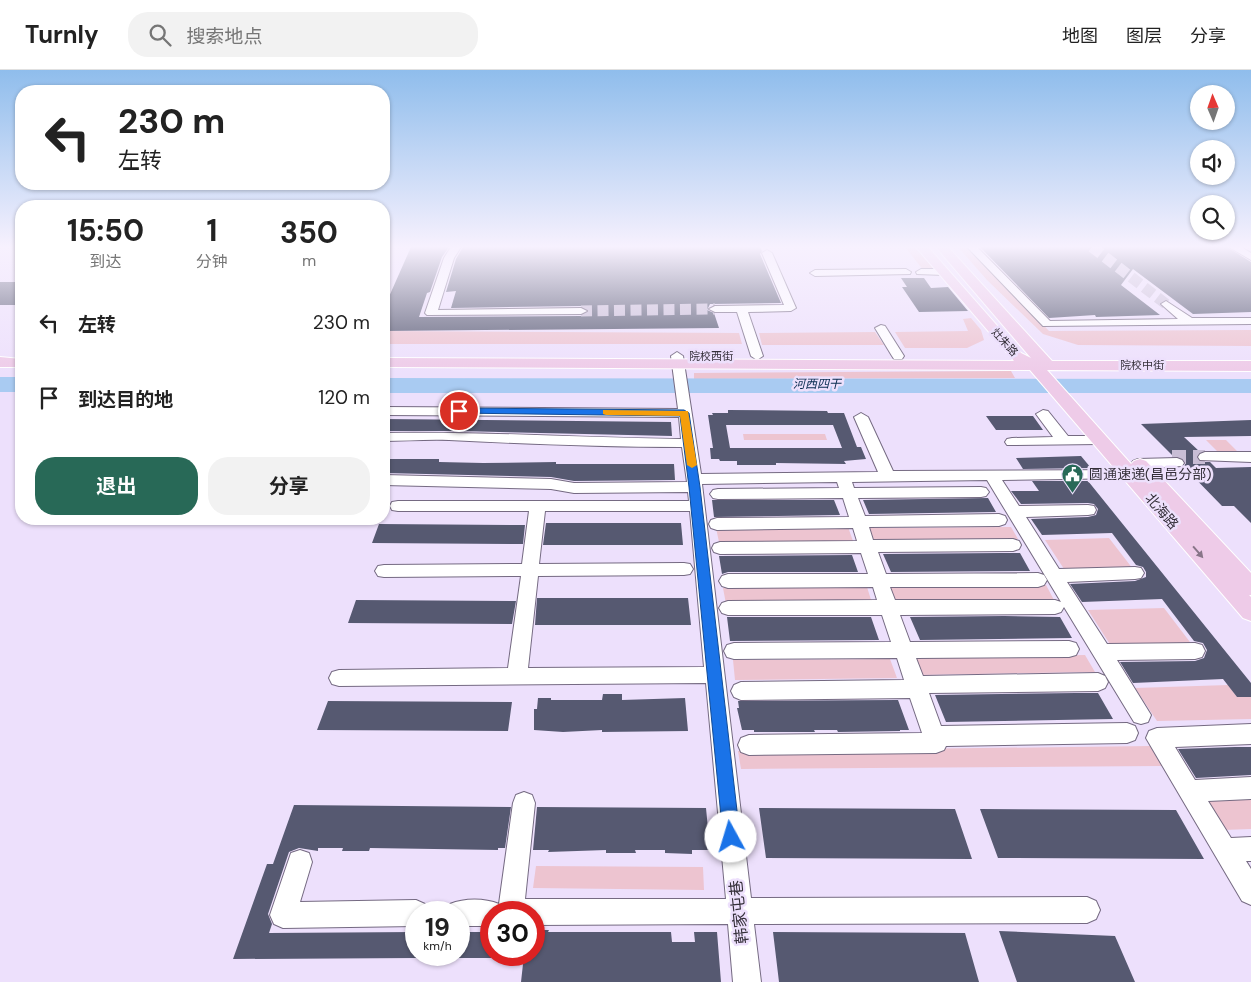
<!DOCTYPE html>
<html lang="zh">
<meta charset="utf-8">
<style>
body{margin:0;font-family:"DM Sans","Noto Sans SC",sans-serif;background:#f2f2f2;color:#222;height:100vh;display:flex;flex-direction:column;font-size:19px;white-space:nowrap}
*{box-sizing:border-box;margin:0}
p{font-size:16px;color:#767676}
.icon{flex:none;width:28px;height:28px;fill:none;stroke:currentColor;stroke-width:2;stroke-linecap:round;stroke-linejoin:round}
.map{position:relative;flex:1;overflow:hidden}
.drawer{position:absolute;left:15px;top:130px;width:375px;height:325px;display:flex;flex-direction:column;background:#fff;border-radius:20px;box-shadow:0 1px 4px #0004}
.drawer>*{flex:none}
.hud{position:absolute;left:15px;top:15px;width:375px;height:105px;border-radius:20px;box-shadow:0 1px 4px #0004;background:#fff;color:#222;overflow:hidden}
.needle{width:32px;rotate:358deg}
.controls{position:absolute;left:1190px;top:15px;display:grid;gap:10px}
.controls a{display:grid;place-items:center;width:45px;height:45px;border-radius:50%;background:#fff;box-shadow:0 1px 4px #0004;font-size:25px}
.speed{position:absolute;left:405px;top:831px;display:flex;gap:10px;font-size:25px;font-weight:700;text-align:center}
.speed>*{display:grid;place-content:center;width:65px;height:65px;border-radius:50%;background:#fff;box-shadow:0 1px 4px #0004;line-height:1}
.speed small{font-size:12px;font-weight:400}
.speed .limit{border:8px solid #d22;background:#fff;color:#111}
.pin{position:absolute;display:grid;place-items:center;width:42px;height:42px;color:#fff;margin:-21px;border:2px solid #fff;border-radius:50%;box-shadow:0 1px 5px #0007}
.me{position:absolute;width:55px;margin:-28px;rotate:354deg;stroke-linejoin:round;filter:drop-shadow(0 0 4px #0008)}
.turn{display:flex;align-items:center;gap:18px;height:105px;padding:0 20px;font-size:22px}
.turn .icon{width:65px;height:65px;stroke-width:2.5}
.turn b{display:block;font-size:35px;line-height:42px}
.eta{display:flex;justify-content:space-evenly;align-items:center;height:85px;text-align:center}
.eta b{font-size:30px;font-weight:700;line-height:35px}
.button{display:flex;gap:10px;margin-top:auto;padding:10px 20px}
.button a{flex:1;height:58px;border-radius:20px;background:#286957;color:#fff;font-size:20px;font-weight:700;line-height:58px;text-align:center}
.button a+a{background:#f2f2f2;color:#222}
ul{padding:0;list-style:none}
li{display:flex;align-items:center;gap:15px;height:75px;padding:0 20px}
li div{flex:1}
li b{display:block;font-size:19px}
li em{font-style:normal}
header{display:flex;align-items:center;gap:30px;box-sizing:border-box;height:70px;padding:0 25px;background:#fff;border-bottom:1px solid #e0e0e0}
header strong{font-size:24px}
nav{display:flex;gap:28px;margin-inline-start:auto;font-size:18px}
.search{width:350px;height:45px;background:#f2f2f2;display:flex;align-items:center;gap:12px;box-sizing:border-box;padding:0 18px;border-radius:20px;color:#767676;font-size:19px}
.map>svg:first-child{display:block}
.green{fill:#edc4d0}
.water{fill:#a9cbf2}
.building{fill:#565971;fill-rule:evenodd}
.lines{fill:none;stroke-linecap:round;stroke-linejoin:round}
.minor-tunnel-far1{stroke:#c8bdd5;stroke-width:11;stroke-dasharray:11 5.5;stroke-linecap:butt}
.minor-tunnel{stroke:#c8bdd5;stroke-width:14;stroke-dasharray:14 7;stroke-linecap:butt}
.minor-casing{stroke:#756a82;stroke-width:2}
.major-casing{stroke:#fff;stroke-width:2}
.minor{fill:#fff;fill-rule:evenodd}
.major{fill:#eecbe8;fill-rule:evenodd}
.oneway{fill:#887588}
.route{fill:#1a73e8;stroke:#114b97}
.slow{fill:#f59e0b}
.labels{text-anchor:middle;dominant-baseline:central;stroke-width:5;stroke-linejoin:round;paint-order:stroke}
.far-street-label{font-size:11px;fill:#342f39;stroke:#ede0fc}
.far-water-label{font-size:12px;font-style:italic;fill:#072b4f;stroke:#ede0fc}
.poi-label{font-size:14px;fill:#342f39;stroke:#ede0fc;text-anchor:start}
.street-label{font-size:14px;fill:#342f39;stroke:#ede0fc}
.near-street-label{font-size:16px;fill:#342f39;stroke:#ede0fc}
</style>
<header>
<strong>Turnly</strong>
<div class="search"><svg class="icon" aria-label="search" viewBox="0 0 24 24"><circle cx="10" cy="10" r="6"/><path d="M15 15l6 6"/></svg>搜索地点</div>
<nav><a>地图</a><a>图层</a><a>分享</a></nav>
</header>
<div class="map">
<svg width="1251" height="912" viewBox="0 0 1251 912">
<rect width="100%" height="100%" fill="#ede0fc"/>
<path class="green" d="M905 177H915L934 199 924 201Z
M958 177H969L1049 261 1251 260V276L1078 275 1043 264 987 210Z
M971 248 981 260 984 270 967 278H905L895 262 968 261 963 249Z
M384 261 739 263 742 274H384Z
M875 262 884 275H762L759 263Z
M1011 301 1015 308 694 309V303Z
M743 364H825L827 370H744Z
M1206 370H1226L1239 383H1219Z
M848 457 853 471 719 472 716 458Z
M1011 457 1018 469 870 471 866 458Z
M1109 468 1133 499 1066 502 1045 470Z
M1046 515 1054 530 894 532 888 518Z
M867 517 872 533 726 534 723 518Z
M1164 538 1193 576 1113 579 1088 540Z
M1085 585 1095 602 919 605 912 588Z
M890 589 897 608 735 610 733 590Z
M1228 615 1237 627H1251V649L1157 651 1135 618Z
M1150 676 1162 696 741 699 738 681Z
M1251 724V759L1223 760 1201 726Z
M536 796 703 797 704 820 533 818Z"/>
<path class="water" d="M0 307H21V322H0Z
M384 308 1251 309V323H384Z"/>
<path class="building" d="M411 177H449L442 187 430 222 427 223 419 247 581 246 589 242 581 236 451 238 456 221 446 222 456 189 463 177H760L762 181 760 184 781 233 710 234 707 240 714 243 719 258 384 261V238Z
M980 177H1227L1251 192V242L1193 244 1133 199 1121 215 1160 245 1096 247 1095 245 1049 248Z
M901 208H924L931 218 948 217 968 241 919 242 902 217H907Z
M0 212H21V235H0Z
M728 340 827 341 828 343H844L857 377H861L866 389 844 391 846 394 776 393V395H737V391H720L719 389H711L710 378H713L708 345H713L712 343H728ZM726 355H833L842 378H730Z
M986 346H1033L1043 360H996Z
M384 349 671 352 672 366 458 361H384Z
M1251 350V366L1184 367 1200 382 1196 388 1200 392H1210L1216 398 1251 397V453L1234 436H1222L1184 397 1186 392 1184 389 1173 386 1141 354Z
M1081 386 1091 398 1023 399 1016 388Z
M384 389H439V392L483 393 556 392V394H674L675 410 574 411 551 407 384 403Z
M1032 411H1088L1251 613V627H1237L1223 609 1133 613 1120 592 1195 591 1204 588 1207 580 1203 573 1194 571 1162 529 1082 532 1070 514 1135 511 1146 507V502L1143 497 1136 495 1112 463 1042 465 1031 449 1088 447 1096 445 1098 439 1094 434 1088 433 1021 434 1011 421H1039Z
M988 428 996 442 869 444 863 430Z
M712 430H834L840 445 714 447Z
M546 453H681L683 475H543Z
M379 454 525 455 523 474 372 473Z
M1001 483H1020L1030 501 891 502 883 484Z
M852 485 858 502H728L722 504 719 486Z
M537 528H688L691 555H535Z
M356 530 516 531 512 554 348 553Z
M1004 546 1060 547 1072 568 920 570 910 547Z
M727 547H871L879 570 730 571Z
M1076 623H1098L1113 649 946 652 935 625Z
M603 624H622V630L685 628 688 661 602 662V660L563 662 534 660V639H537L538 628H551V630H602Z
M898 630 909 660H900V661L838 662 837 660H814L815 662H754V660H742L737 638H739L738 631Z
M328 631 512 632 508 661 317 660Z
M1235 677H1251V705L1196 708 1178 679Z
M294 735 511 737 505 778H498V780L370 778 369 781H342L343 778H318V781L299 778 289 782 268 844 272 854 269 863 416 862V888L233 889 267 794H273Z
M537 737 706 738 710 780H692V784L665 783V780H635L636 783H606V780L548 782 549 780H533Z
M759 738 955 739 972 789 766 788Z
M980 739 1176 740 1204 789 998 788Z
M534 860H549L548 862H671L672 872H695L694 862H717L721 912H521L524 885H534Z
M999 861 1115 866 1135 912H1017Z
M459 862H491V888H459Z
M773 862 965 863 979 912H779Z"/>
<g class="lines">
<path class="minor-tunnel-far1" d="M1092 177 1166 234
M581 241 715 239"/>
<path class="minor-tunnel" d="M1172 387H1205"/>
<defs>
<path id="minor" d="M451 177H461L454 188 438 240 581 238 587 241 581 244 427 245 425 243 444 188Z
M967 177H977L1050 251 1178 249 1161 234 1166 231 1192 248H1251V254L1043 256Z
M1229 177H1241L1251 183V190Z
M767 180 772 183 796 238 791 241 748 242 763 286 757 290 751 286 737 242H715L709 239 715 236 784 235 762 183Z
M906 199 911 202 910 204 815 206 810 203 815 200Z
M921 199H944L949 202 944 205 917 204 916 202Z
M881 255 885 256 904 286 902 289H894L892 286 875 258Z
M677 282 683 286 701 404 878 402 854 347 861 343 868 347 893 401 1134 400 1136 403 1134 406 1129 408 1002 410 1019 436 1088 435 1094 436 1096 440 1094 444 1088 445 1026 447 1059 499 1135 497 1141 498 1144 503 1141 508 1135 509 1067 512 1107 574 1195 573 1202 575 1205 581 1202 587 1195 589 1117 590 1151 645 1148 652 1141 654 1134 652 1064 537 1061 542 1055 544 900 545 910 572 1069 571 1076 573 1079 579 1076 585 1069 587 916 588 923 606 1098 603 1105 606 1108 612 1105 618 1098 621 929 623 941 656 1127 653 1135 656 1138 663 1135 670 1127 673 946 676 944 680 936 683 749 685 741 682 738 675 741 668 749 665 922 663 910 628 741 630 734 627 731 621 734 615 741 612 904 610 897 588 734 589 727 587 724 581 727 575 734 573 891 572 882 545H728L722 543 719 538 722 533 728 531 877 530 873 517 728 518 722 516 719 511 722 506 728 504H868L861 483 720 484 714 482 712 478 714 474 720 472 857 471 853 458 717 460 711 458 709 454 711 450 717 448 849 447 843 428 718 429 713 428 710 424 713 420 718 419 839 418 837 412 702 414 751 828 1087 827 1096 831 1100 840 1096 849 1087 853 754 854 761 912H733L728 854 534 855V842H491V856H459V842H446L450 834C464 828 485 828 499 834L513 733 516 725 524 722 532 725 535 733 525 829H726L706 613 339 616 332 614 329 608 332 602 339 600 508 598 521 506 384 507 378 506 375 501 378 496 384 495 522 494 529 441H398L392 440 390 436 392 432 398 431H689L688 422 574 423 551 419 384 415V405L551 409 574 413 687 412 682 377C604 377 527 374 449 370 427 369 405 371 384 371V363C483 361 582 368 681 369L679 347 384 345V337L678 339 671 286ZM987 410 1061 532 1055 530H895L890 517H1038L1044 515 1047 510 1044 505 1038 503 886 504 878 482 1013 481 1019 479 1021 475 1019 471 1013 469 873 470 869 457 999 456 1005 454 1007 450 1005 446 999 444 865 446 858 428 981 427 986 426 989 422 986 418 981 417 854 418 852 412ZM545 441H690L704 597 528 598 538 506 684 505 690 504 693 499 690 494 684 493 539 494Z
M1043 340 1048 341 1068 366H1099L1104 367 1106 370 1104 373 1099 374 1007 375 1005 372 1007 369 1012 368 1053 367 1036 344Z
M1205 382H1251V392L1200 390 1198 387 1200 384Z
M1177 388 1182 390 1184 393 1182 396 1138 399 1133 397 1131 394 1133 391 1138 389Z
M1251 654V674L1175 677 1195 710 1251 707V729L1208 731 1231 768 1251 767V791H1246L1251 799V835L1242 831 1146 668 1149 661 1157 658Z
M300 780 309 783 312 792 300 832 416 830 425 834 429 842H416V856L283 858 274 854 270 845 291 783Z"/>
<path id="major" d="M916 177H928L1021 283 1031 288 936 177H948L1052 291H1251V301L1047 300 1131 394 1134 391 1140 389 1146 391 1251 503V525H1249L1251 527V551L1243 548 1030 300 384 297V288L1014 291Z
M0 287 21 289V297H0Z"/>
</defs>
<use href="#minor" class="minor-casing"/>
<use href="#major" class="major-casing"/>
<use href="#minor" class="minor"/>
<use href="#major" class="major"/>
</g>
<defs><path id="oneway-solid" d="M-6-.8H1V-3.2L6.5 0L1 3.2V.8H-6Z" transform="scale(1.25)"/></defs>
<use class="oneway" href="#oneway-solid" transform="translate(1198 482) rotate(49)"/>
<linearGradient id="sky" x2="0" y2="1"><stop stop-color="#8fbdec"/><stop offset="0.58" stop-color="#f7f1fe"/><stop offset="1" stop-color="#f7f1fe" stop-opacity="0"/></linearGradient>
<rect width="1251" height="305" fill="url(#sky)"/>
<path class="route" d="M459 338 684 340 689 343 700 417 740 767 737 773 731 775 725 773 723 767 689 417 680 346 456 343 454 341Z"/>
<path class="slow" d="M603 340 688 341 697 395 692 398 687 395 680 346 606 345 603 344Z"/>
<defs>
<symbol id="civic-pin" viewBox="-11 -11 22 30"><path d="M0 17L-7.5 6A9.5 9.5 0 1 1 7.5 6Z" fill="#286957" stroke="#ede0fc"/><path d="M-.6-6.5H3V-4.5H.6V-3L4-1V1h2V6H-6V1h2V-1L-.6-3ZM-1.2 2.5V6h2.4V2.5Z" fill="#fff"/></symbol>
</defs>
<g fill-rule="evenodd">
<use href="#civic-pin" x="1060" y="392" width="25" height="34"/>
</g>
<g class="labels">
<g class="far-street-label">
<text transform="translate(1005 272) rotate(48)">灶朱路</text>
<text x="711" y="286">院校西街</text>
<text x="1142" y="295">院校中街</text>
</g>
<g class="far-water-label">
<text x="817" y="314">河西四干</text>
</g>
<g class="poi-label">
<text x="1089" y="404">圆通速递(昌邑分部)</text>
</g>
<g class="street-label">
<text transform="translate(1162 441) rotate(49)">北海路</text>
</g>
<g class="near-street-label">
<text transform="translate(739 842) rotate(-96)">韩家屯巷</text>
</g>
</g>
</svg>
<div class="controls">
<a><svg class="needle" viewBox="-14 -14 28 28"><path d="M0-13l5 13h-10z" fill="#e53935"/><path d="M0 13l5-13h-10z" fill="#767676"/></svg></a>
<a><svg class="icon" aria-label="sound" viewBox="0 0 24 24"><path d="M4 9h4l5-4v14l-5-4H4zM17 9q2 3 0 6"/></svg></a>
<a><svg class="icon" aria-label="search" viewBox="0 0 24 24"><circle cx="10" cy="10" r="6"/><path d="M15 15l6 6"/></svg></a>
</div>
<div class="speed"><div>19<small>km/h</small></div><div class="limit">30</div></div>
<div class="pin" style="left:459px;top:341px;background:#d93025"><svg class="icon" aria-label="arrive" viewBox="0 0 24 24"><path d="M6 21V4h12l-3 4 3 4H6"/></svg></div>
<svg class="me" style="left:731px;top:767px" viewBox="-20 -20 40 40"><circle r="19" fill="#fff"/><path d="M0-13L10 11 0 6-10 11z" fill="#1a73e8"/></svg>
<div class="hud">
<div class="turn"><svg class="icon" aria-label="left" viewBox="0 0 24 24"><path d="M17 20v-9H6M10 6l-5 5 5 5"/></svg><div><b>230 m</b>左转</div></div>
</div>
<section class="drawer">
<div class="eta">
<div><b>15:50</b><p>到达</p></div>
<div><b>1</b><p>分钟</p></div>
<div><b>350</b><p>m</p></div>
</div>
<ul>
<li><svg class="icon" aria-label="left" viewBox="0 0 24 24"><path d="M17 20v-9H6M10 6l-5 5 5 5"/></svg><div><b>左转</b></div><em>230 m</em></li>
<li><svg class="icon" aria-label="arrive" viewBox="0 0 24 24"><path d="M6 21V4h12l-3 4 3 4H6"/></svg><div><b>到达目的地</b></div><em>120 m</em></li>
</ul>
<div class="button"><a>退出</a><a>分享</a></div>
</section>
</div>
